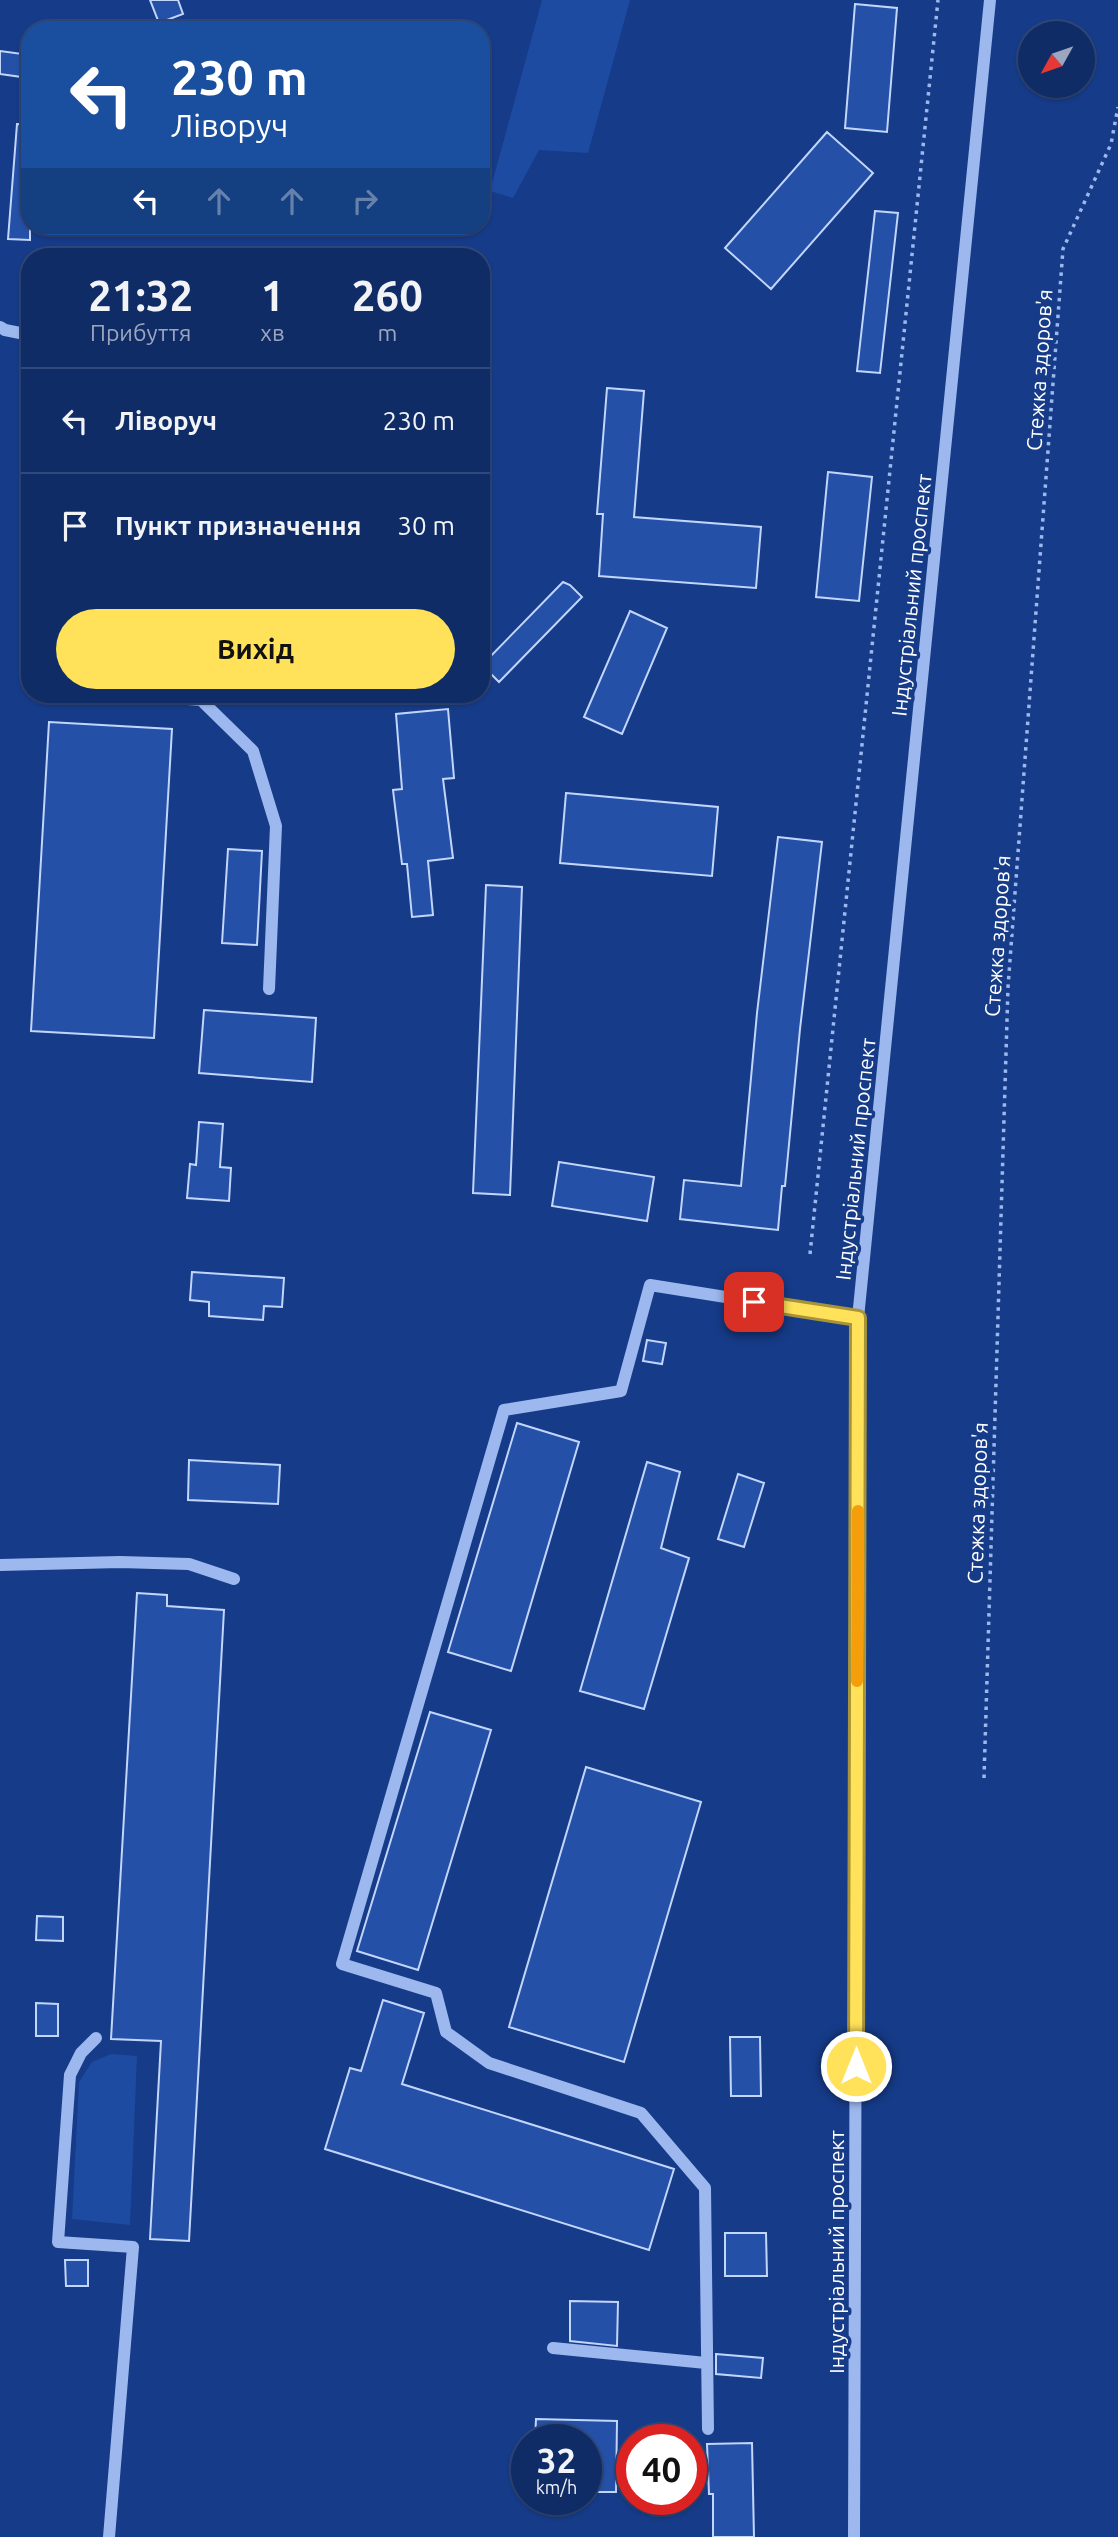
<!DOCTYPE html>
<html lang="uk">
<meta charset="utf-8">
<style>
body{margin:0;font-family:Ubuntu,sans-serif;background:#19346c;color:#f1f3f6;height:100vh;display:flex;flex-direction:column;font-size:26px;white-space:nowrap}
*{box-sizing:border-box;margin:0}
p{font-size:23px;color:#9ca7bf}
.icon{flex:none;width:38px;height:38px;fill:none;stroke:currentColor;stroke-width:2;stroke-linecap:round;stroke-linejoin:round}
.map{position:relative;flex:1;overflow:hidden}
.drawer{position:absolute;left:21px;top:248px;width:469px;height:455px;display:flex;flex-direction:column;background:#102c66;border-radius:28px;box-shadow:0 2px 5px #0004,0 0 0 2px #30487a}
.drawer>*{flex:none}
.banner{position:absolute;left:21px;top:21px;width:469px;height:214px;border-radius:28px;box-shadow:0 2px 5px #0004,0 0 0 2px #30487a;background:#1a4fa0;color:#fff;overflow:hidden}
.needle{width:46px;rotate:230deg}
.fabs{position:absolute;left:1018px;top:21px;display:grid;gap:14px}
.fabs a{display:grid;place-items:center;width:77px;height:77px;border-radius:50%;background:#102c66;box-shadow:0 2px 5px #0004,0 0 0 2px #30487a;font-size:35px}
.speed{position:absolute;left:511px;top:2424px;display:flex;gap:14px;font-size:35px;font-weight:700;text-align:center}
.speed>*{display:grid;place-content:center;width:91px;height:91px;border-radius:50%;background:#102c66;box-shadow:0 2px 5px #0004,0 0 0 2px #30487a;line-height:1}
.speed small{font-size:18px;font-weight:400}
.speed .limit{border:10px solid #d22;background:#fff;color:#111}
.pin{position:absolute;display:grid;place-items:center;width:60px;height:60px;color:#fff;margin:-30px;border-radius:14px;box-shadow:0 4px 10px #0006}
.me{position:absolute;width:77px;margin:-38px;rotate:0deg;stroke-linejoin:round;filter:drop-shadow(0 0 5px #0008)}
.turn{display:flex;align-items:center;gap:24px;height:147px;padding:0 35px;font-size:32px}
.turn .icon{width:91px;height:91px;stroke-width:2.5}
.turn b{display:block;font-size:49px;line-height:60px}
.lanes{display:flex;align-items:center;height:66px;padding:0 35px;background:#0003;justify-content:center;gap:35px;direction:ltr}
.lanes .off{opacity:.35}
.eta{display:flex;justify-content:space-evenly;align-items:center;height:119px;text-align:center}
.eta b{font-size:42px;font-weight:700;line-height:49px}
.button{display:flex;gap:14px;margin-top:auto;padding:14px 35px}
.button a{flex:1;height:80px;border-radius:42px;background:#ffe25a;color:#111;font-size:28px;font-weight:700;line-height:80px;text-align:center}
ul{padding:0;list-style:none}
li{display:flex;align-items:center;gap:21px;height:105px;padding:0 35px;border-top:2px solid #30487a}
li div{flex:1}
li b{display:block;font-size:26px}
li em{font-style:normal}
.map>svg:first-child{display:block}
.green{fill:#1e4ba2}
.building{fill:#2450a7;stroke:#c2d5fb;stroke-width:2}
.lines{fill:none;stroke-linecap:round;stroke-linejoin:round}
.path{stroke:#9cb8ee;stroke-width:3.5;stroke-dasharray:3.5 5;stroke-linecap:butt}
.minor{stroke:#9cb8ee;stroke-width:12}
.route-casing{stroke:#a6933a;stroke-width:18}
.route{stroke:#ffe25a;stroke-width:12}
.slow{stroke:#f59e0b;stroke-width:12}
.labels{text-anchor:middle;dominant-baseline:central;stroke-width:7;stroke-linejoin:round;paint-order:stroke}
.street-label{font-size:21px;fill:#fff;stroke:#163b88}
</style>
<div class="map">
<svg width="1118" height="2537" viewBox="0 0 1118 2537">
<rect width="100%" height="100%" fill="#163b88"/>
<path class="green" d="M542 0H630L588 153 539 150 513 198 490 191Z
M111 2054 137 2056 130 2225 72 2219 79 2082 92 2062Z"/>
<path class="building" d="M150 0H178L183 14 159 23Z
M855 4 897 8 887 132 845 128Z
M0 51 30 55 29 78 0 74Z
M17 124 30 125V240L8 239Z
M827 132 873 173 771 289 725 248Z
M875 211 898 213 880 373 857 371Z
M607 388 644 391 634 517 761 527 756 588 599 576 603 514H597Z
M828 472 872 477 859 601 816 597Z
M563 582 570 585 582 597 499 682 482 665Z
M630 611 667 628 622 734 584 717Z
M448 709 454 778 443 779 453 858 428 861 433 915 412 917 407 864H402L393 790 402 789 396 714Z
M49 722 172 729 154 1038 31 1031Z
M566 793 718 807 712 876 560 863Z
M778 837 822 842 800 1029 785 1186H782L778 1230 680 1219 684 1180 741 1186 757 1013Z
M228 849 262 851 257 945 222 943Z
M486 885 522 887 510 1195 473 1193Z
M204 1010 316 1018 312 1082 199 1073Z
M199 1122 223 1124 220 1167 231 1168 229 1201 187 1198 190 1164 196 1165Z
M559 1162 654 1177 647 1221 552 1206Z
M192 1272 284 1278 282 1307 264 1306 263 1320 209 1316V1302L190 1300Z
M647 1340 666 1343 662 1364 643 1361Z
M517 1423 579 1442 511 1671 448 1652Z
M189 1460 280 1465 278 1504 188 1500Z
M647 1462 680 1472 661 1548 689 1558 644 1709 580 1691Z
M738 1474 764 1483 744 1547 718 1539Z
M137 1593 167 1595V1606L224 1610 189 2241 150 2239 161 2041 111 2039Z
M430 1712 491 1730 418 1970 357 1951Z
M586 1767 701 1802 624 2062 509 2027Z
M37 1916 63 1917V1941L36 1940Z
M383 2000 424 2013 402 2084 674 2169 649 2250 325 2149 350 2068 361 2071Z
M36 2003 58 2004V2036H36Z
M730 2037H760L761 2096H731Z
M725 2233H766L767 2276H725Z
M65 2260H88V2286H66Z
M570 2301 618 2302 617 2346 570 2341Z
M716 2354 763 2358 761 2378 716 2374Z
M536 2419 617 2421 616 2492H586V2440H535Z
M752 2443 754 2537H713V2494H709L707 2444Z"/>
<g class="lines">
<path class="path" d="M810 1254 938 0
M984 1778 1008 987 1063 249 1111 144 1118 107"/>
<path class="minor" d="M0 327 5 330 30 335
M135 695 201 700 253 751 276 826 269 989
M0 1565 120 1562 189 1564 234 1579
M96 2038 81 2053 70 2075 58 2242 133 2247 109 2537
M553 2348 706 2363
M708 2429 705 2188 641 2113 489 2063 446 2032 436 1993 342 1964 504 1410 621 1391 650 1285 858 1318
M854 2537 858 1318 990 0"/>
</g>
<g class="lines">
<defs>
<path id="route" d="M754 1302 858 1318 856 2066"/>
</defs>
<use href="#route" class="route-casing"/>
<use href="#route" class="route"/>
<path class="slow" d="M857 1681 858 1511"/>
</g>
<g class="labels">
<g class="street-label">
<text transform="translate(1039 370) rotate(-86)">Стежка здоров'я</text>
<text transform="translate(911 595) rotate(-84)">Індустріальний проспект</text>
<text transform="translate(997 936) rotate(-86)">Стежка здоров'я</text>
<text transform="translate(855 1159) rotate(-84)">Індустріальний проспект</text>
<text transform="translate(977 1503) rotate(-88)">Стежка здоров'я</text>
<text transform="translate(836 2252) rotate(-90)">Індустріальний проспект</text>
</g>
</g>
</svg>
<div class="fabs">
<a><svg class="needle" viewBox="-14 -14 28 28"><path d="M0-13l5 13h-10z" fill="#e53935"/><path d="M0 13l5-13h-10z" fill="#9ca7bf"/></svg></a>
</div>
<div class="speed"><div>32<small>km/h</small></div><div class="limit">40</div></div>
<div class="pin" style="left:754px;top:1302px;background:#d93025"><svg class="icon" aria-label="arrive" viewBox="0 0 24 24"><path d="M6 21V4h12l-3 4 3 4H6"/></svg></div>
<svg class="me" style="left:856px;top:2066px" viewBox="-20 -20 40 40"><circle r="17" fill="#ffe25a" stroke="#fff" stroke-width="3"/><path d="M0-11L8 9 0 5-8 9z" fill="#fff"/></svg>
<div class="banner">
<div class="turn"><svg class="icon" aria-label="left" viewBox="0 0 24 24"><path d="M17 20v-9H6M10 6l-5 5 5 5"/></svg><div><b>230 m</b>Ліворуч</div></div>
<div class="lanes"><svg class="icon" aria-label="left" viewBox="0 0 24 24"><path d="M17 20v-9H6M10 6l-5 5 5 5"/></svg><svg class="icon off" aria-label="ahead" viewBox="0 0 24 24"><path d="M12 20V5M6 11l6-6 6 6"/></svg><svg class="icon off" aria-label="ahead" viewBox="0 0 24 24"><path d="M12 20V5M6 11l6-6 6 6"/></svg><svg class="icon off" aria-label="right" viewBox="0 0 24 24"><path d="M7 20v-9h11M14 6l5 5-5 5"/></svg></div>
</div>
<section class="drawer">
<div class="eta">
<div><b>21:32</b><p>Прибуття</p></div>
<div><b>1</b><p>хв</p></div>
<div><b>260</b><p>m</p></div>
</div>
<ul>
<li><svg class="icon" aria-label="left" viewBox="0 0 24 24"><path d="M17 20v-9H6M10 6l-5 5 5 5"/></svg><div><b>Ліворуч</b></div><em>230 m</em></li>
<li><svg class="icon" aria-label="arrive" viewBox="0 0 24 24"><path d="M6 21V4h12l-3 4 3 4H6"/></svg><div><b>Пункт призначення</b></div><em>30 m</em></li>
</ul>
<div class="button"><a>Вихід</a></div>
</section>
</div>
